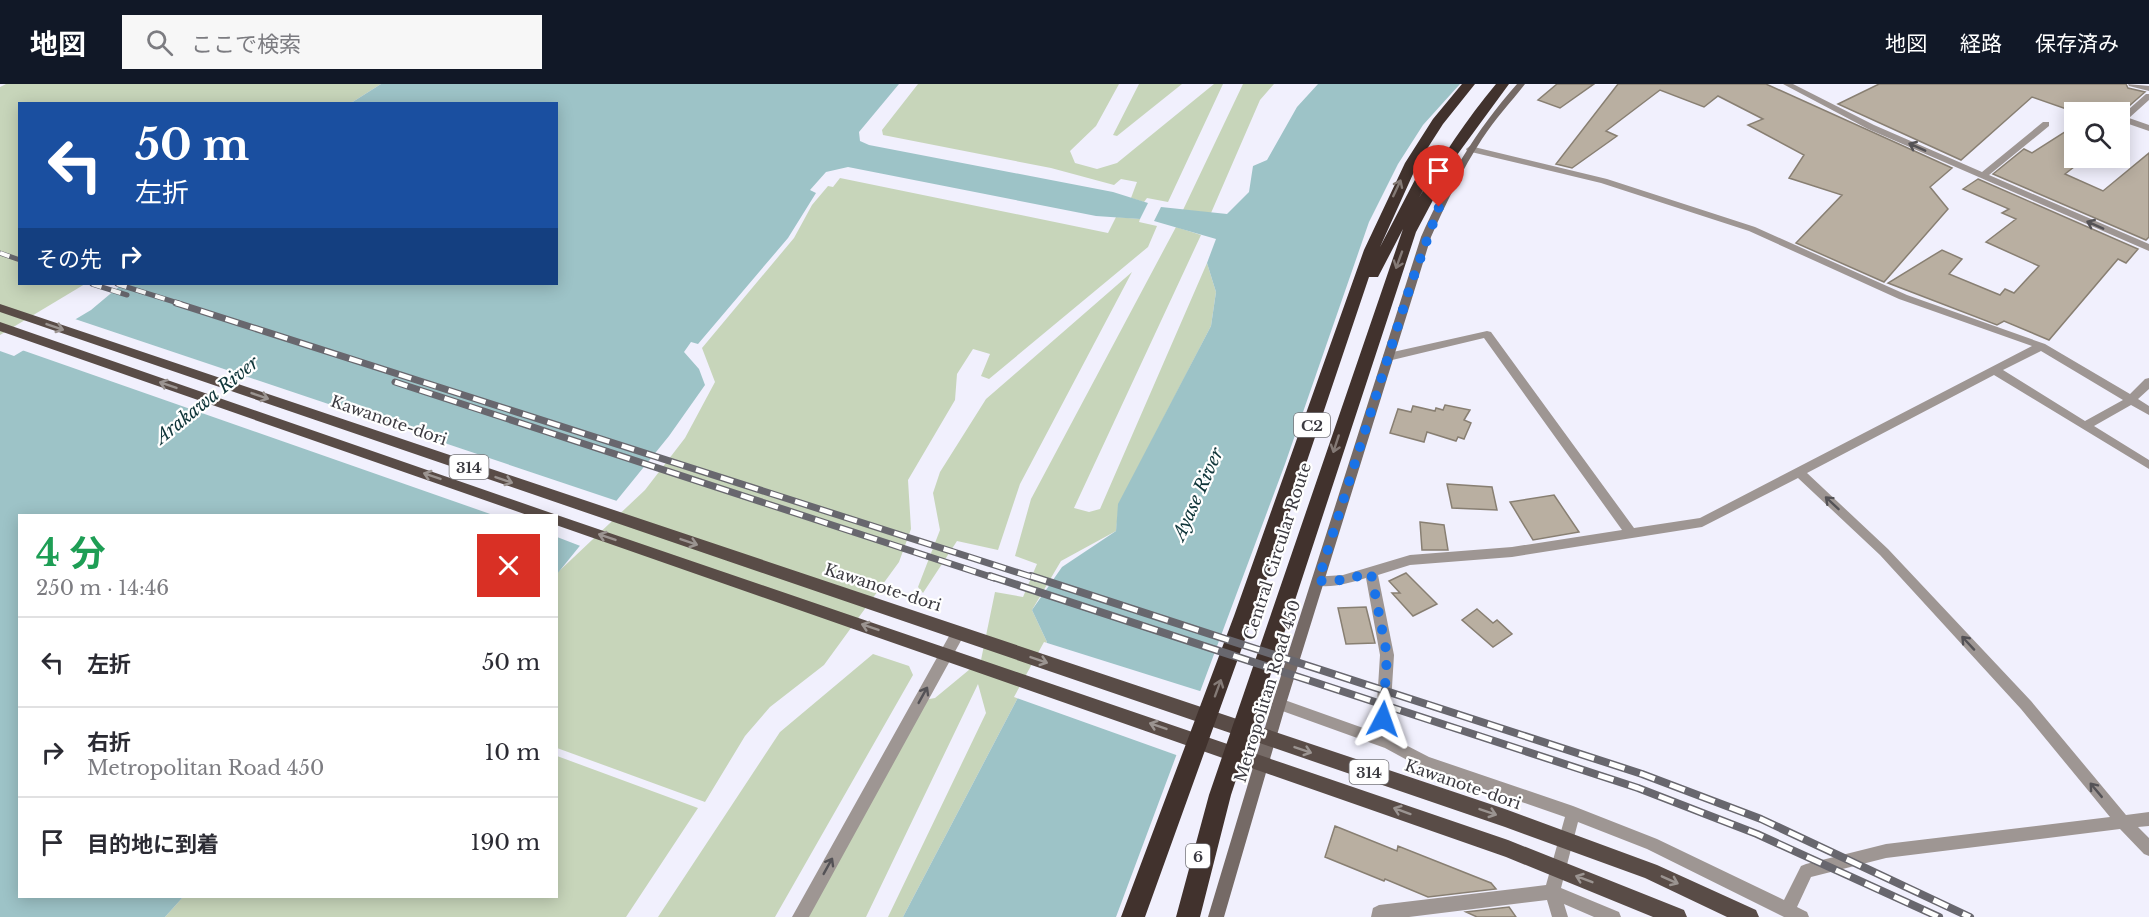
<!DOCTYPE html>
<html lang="ja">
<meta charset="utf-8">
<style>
body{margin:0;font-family:"Libre Baskerville","Noto Sans JP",serif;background:#f7f7f7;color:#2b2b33;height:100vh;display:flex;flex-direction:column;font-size:22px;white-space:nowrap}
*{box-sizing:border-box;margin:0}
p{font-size:20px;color:#7c7c81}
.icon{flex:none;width:33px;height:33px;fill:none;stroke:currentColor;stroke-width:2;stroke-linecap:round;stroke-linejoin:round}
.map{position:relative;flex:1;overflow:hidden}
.sheet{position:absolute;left:18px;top:430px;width:540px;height:384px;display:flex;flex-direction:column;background:#fff;border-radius:0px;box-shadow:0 3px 15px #0003}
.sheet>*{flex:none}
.top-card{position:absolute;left:18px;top:18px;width:540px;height:183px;border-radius:0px;box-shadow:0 3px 15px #0003;background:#1a4fa0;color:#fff;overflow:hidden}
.fabs{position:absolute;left:2064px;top:18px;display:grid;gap:12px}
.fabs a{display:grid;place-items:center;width:66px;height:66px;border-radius:0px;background:#fff;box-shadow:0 3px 15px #0003;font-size:30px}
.pin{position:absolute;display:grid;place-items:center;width:51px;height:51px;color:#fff;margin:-62px -26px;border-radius:50% 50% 50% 0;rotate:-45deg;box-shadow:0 0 6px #0007}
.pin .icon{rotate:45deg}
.me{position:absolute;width:66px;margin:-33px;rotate:4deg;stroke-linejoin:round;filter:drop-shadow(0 0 4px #0008)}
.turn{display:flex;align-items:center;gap:21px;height:126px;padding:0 18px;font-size:27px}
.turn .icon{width:78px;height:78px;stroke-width:2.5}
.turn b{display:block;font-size:42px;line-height:51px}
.then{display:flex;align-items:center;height:57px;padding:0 18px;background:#0003;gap:12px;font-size:22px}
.round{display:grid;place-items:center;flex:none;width:63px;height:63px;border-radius:0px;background:#f7f7f7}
.head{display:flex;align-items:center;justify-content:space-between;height:102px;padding:0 18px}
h1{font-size:36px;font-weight:700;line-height:45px;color:#1e9e55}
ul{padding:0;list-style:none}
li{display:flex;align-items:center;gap:18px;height:90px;padding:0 18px;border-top:2px solid #e1e1e2}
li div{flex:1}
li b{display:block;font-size:22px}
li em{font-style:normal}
header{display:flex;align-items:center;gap:36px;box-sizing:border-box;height:84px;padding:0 30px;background:#111827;color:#fff}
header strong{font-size:28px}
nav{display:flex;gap:33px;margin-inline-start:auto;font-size:21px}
.search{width:420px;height:54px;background:#f7f7f7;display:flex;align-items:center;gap:15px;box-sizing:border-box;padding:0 21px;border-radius:0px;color:#7c7c81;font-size:22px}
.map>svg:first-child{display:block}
.green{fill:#c7d5ba}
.water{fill:#9dc3c7}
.pier{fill:#f1f0fd}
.building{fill:#b9afa1;stroke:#887f72;stroke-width:1.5}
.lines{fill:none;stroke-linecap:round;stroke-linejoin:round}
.minor{fill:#9e9693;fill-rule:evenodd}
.secondary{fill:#756a66;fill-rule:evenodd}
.primary{fill:#594c47;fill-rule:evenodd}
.motorway{fill:#41322d;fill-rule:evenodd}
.rail-far2-casing{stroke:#68676e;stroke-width:5}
.rail-far1-casing{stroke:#68676e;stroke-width:7}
.rail-casing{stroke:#68676e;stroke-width:8}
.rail-far2{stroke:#fff;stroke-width:4;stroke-dasharray:10;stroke-linecap:butt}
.rail-far1{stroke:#fff;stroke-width:4.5;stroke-dasharray:13;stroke-linecap:butt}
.rail{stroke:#fff;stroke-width:5;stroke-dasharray:16;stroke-linecap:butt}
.oneway{stroke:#545256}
.oneway2{stroke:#847a76}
.oneway3{stroke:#9b9491}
.route{stroke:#1a73e8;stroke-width:10;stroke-dasharray:0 18}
.labels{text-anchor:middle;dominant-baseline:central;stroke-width:4.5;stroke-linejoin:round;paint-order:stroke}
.shield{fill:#fff;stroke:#76767a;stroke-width:1.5}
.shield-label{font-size:15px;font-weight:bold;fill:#3c3b41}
.street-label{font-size:16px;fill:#3c3b41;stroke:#fff}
.water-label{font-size:18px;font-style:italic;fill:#0e3438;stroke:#fff}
</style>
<header>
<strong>地図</strong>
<div class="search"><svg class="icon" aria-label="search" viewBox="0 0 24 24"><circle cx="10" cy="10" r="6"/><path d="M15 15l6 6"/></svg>ここで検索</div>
<nav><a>地図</a><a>経路</a><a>保存済み</a></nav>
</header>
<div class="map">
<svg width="2149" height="833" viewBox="0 0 2149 833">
<rect width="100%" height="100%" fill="#f1f0fd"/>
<path class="green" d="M6 0H381L351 19 20 20V200H85L0 251V3Z
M918 0H1119L1096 42 1070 67 1075 79 1097 85 1117 79 1214 0H1223L1168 118 1147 114 1144 118 1131 114 1137 98 1121 95 1114 101 1051 84 883 51 882 46Z
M1139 0H1182L1117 52 1113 51Z
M1243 0H1274L1260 16 1211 129 1183 126Z
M840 94 1108 149 1116 133 1140 135 1139 138 1157 142 1148 163 989 295 981 292 990 270 973 265 957 290 955 316 908 396 911 445 899 478 824 581 770 623 745 652 705 718 557 664 556 490 645 406 685 354 715 298 702 264 794 154 812 121 828 102 833 103Z
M1176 143 1201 151 1074 424 1089 428 1100 425 1207 179 1216 208 1211 242 1119 420 1116 447 1061 477 1032 526 1047 558 903 833H888L986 629 978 600 866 833H806L924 616 935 614 981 576 995 508 1023 513 1037 480 1015 472 1031 415Z
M1132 188 1020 400 998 466 957 457 923 509 918 503 940 446 933 409 940 388 986 315Z
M873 570 909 582 913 591 775 833H658L780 648Z
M557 672 698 724 626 833H165L183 813H556Z"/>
<path class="water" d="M381 0H899L859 48 860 57 869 61 1113 108 1148 119 1140 135 1096 132 848 83 826 88 810 106 816 109 788 154 698 260 691 258 684 268 699 285 705 301 669 352 557 490 556 432H20V813H183L165 833H0V267L14 272 91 226 122 200H556V20L351 19Z
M1318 0H1460L1423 41 1398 80 1369 138 1285 380 1116 833H903L1047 558 1032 526 1062 483 1116 447 1118 420 1211 242 1216 208 1207 179 1216 155 1154 137 1161 123 1227 130 1249 108 1253 82 1267 76 1297 23Z"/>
<path class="pier" d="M72 234 620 418 583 463 557 453 556 432H496L19 265Z
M1044 558 1203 608 1179 672 1014 613Z"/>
<path class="building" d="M1557 0H1594L1560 24 1538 16Z
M1618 0H1766L1952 84 1930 103 1948 125 1884 198 1796 159 1842 111 1789 94 1804 71 1748 41 1763 35 1718 12 1704 23 1660 6 1606 47 1617 52 1572 84 1556 80Z
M1879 0H2126L2128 4 2145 8 2120 30 2075 28 2032 13 1961 76 1838 20Z
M2074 42V83L2065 90 2103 107 2149 69V153L2146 156 1993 90 2024 65 2032 69Z
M1978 95 2138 165 2126 179 2118 175 2049 256 2004 237 1997 241 1888 199 1942 166 1962 175 1949 190 2000 211 2005 205 2014 209 2039 182 1986 158 2016 135 2002 129 2009 125 1963 105Z
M1445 321 1470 326 1464 336 1471 339 1464 355 1458 353 1456 357 1427 348 1424 358 1390 349 1398 325 1411 328 1413 322 1435 327 1436 324 1443 326Z
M1447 400 1492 403 1497 426 1452 424Z
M1554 411 1579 448 1533 456 1510 418Z
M1420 438 1444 441 1448 466H1422Z
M1406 489 1437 520 1413 532 1392 509H1400L1389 497Z
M1366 523 1375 559 1346 560 1338 524Z
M1477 525 1493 539 1497 536 1512 550 1493 563 1462 536Z
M1335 742 1397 767 1398 762 1491 799 1496 805 1428 813 1385 795 1384 797 1325 773Z
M1509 823 1516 833H1477L1466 828Z"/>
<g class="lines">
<path class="minor" d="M1783 0H1793L1874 41 1982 88 2043 38H2049V42L1989 91 2149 160V167L1868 45Z
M2128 0 2149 2V7L2129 2Z
M2146 10H2149V16L2129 34 2149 41V47L2120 37V33Z
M1470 62 1607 95 1755 143 1907 211 2045 260 2130 310 2145 295 2149 294V305L2138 315 2149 322V331L2131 321 2094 342 2149 376V385L1994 291 1807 389 1888 465 2031 617 2126 731 2149 728V742L2138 743 2149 754V772L2144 770 2120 745 1886 774 1811 793 1797 823 1807 828 1809 833H1784L1647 765 1578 738 1561 804 1619 828 1621 833H1594L1564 820 1568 833H1552L1547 816 1409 833H1371L1373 824 1379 821 1546 801 1565 733 1420 683 1385 664 1274 624 1272 620 1274 616 1279 614 1380 650 1376 635 1380 571 1366 494C1349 499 1331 505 1313 501L1312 497 1313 493 1343 491 1410 471 1512 463 1622 446 1484 254 1388 277 1383 273 1384 270 1487 247 1491 248 1634 444 1700 434 2032 262 1899 215 1749 147 1601 99 1467 67 1466 65ZM2041 267 2123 316 2085 337 2003 286ZM1798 394 1880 471 2021 625 2110 733 1886 760 1806 780 1801 782 1784 816 1657 755 1573 722 1429 673 1396 656 1390 635 1394 571 1378 491 1410 481 1512 473 1702 443Z
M958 544 963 545 965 549 963 553 809 833H792L953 545Z"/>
<path class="secondary" d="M1517 0H1525C1511 18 1495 35 1482 55 1462 86 1446 119 1431 153L1286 620 1224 833H1208L1272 620 1421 153C1446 97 1476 46 1517 0Z"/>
<path class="primary" d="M0 220 1505 725 1657 781 1756 826 1759 833H1727L1645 794 1505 743 0 228Z
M0 238 554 430 1508 756 1684 826 1687 833H1653L1506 773 556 441V432H530L0 247Z"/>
<path class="motorway" d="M1462 0H1475L1443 40 1418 79 1380 163 1420 86 1425 85 1432 89 1419 114C1441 73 1467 35 1496 0H1509L1457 71 1416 148 1231 711 1200 833H1176L1209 711 1403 145 1378 193H1369L1275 472 1145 833H1121L1234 532 1364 166 1405 79 1433 35Z"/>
<defs>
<path id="rail-far2" d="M0 169 20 176
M92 200 127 211
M117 200 181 220"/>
<path id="rail-far1" d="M176 219 1035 494
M395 298 994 494"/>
<path id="rail" d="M990 492 1638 704 1757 750 1939 833
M1031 492 1642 690 1761 735 1970 833"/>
</defs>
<use href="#rail-far2" class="rail-far2-casing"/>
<use href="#rail-far1" class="rail-far1-casing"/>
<use href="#rail" class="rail-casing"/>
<use href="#rail-far2" class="rail-far2"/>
<use href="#rail-far1" class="rail-far1"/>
<use href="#rail" class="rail"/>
</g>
<defs><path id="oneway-shaft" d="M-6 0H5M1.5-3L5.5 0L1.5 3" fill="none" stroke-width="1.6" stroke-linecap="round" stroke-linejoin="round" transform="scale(1.5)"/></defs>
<g class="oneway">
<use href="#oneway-shaft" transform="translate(1917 63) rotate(-156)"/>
<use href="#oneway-shaft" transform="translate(2095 141) rotate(-156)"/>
<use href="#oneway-shaft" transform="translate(1832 419) rotate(-137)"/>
<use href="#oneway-shaft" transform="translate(1968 559) rotate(-133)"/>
<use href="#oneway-shaft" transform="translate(923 611) rotate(-61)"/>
<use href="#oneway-shaft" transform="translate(2096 706) rotate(-130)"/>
<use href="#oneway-shaft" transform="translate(828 782) rotate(-61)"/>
</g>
<g class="oneway2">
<use href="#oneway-shaft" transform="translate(1397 104) rotate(-65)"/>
<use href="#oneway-shaft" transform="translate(1399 176) rotate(110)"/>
<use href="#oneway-shaft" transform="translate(1336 360) rotate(108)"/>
<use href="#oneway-shaft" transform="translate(1218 604) rotate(-70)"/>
</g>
<g class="oneway3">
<use href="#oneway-shaft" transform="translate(55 243) rotate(19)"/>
<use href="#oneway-shaft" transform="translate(168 301) rotate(-161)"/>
<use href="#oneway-shaft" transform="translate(260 312) rotate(19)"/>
<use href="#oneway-shaft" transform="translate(432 392) rotate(-161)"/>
<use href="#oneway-shaft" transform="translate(504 396) rotate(19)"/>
<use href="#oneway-shaft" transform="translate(607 453) rotate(-161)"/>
<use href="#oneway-shaft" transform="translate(689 458) rotate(19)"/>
<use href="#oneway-shaft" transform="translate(870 543) rotate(-161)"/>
<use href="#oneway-shaft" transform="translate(1039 576) rotate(19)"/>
<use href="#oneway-shaft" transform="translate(1158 642) rotate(-161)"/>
<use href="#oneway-shaft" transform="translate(1303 666) rotate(19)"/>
<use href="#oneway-shaft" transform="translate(1402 727) rotate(-160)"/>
<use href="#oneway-shaft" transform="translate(1488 728) rotate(19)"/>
<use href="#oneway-shaft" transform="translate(1584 795) rotate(-159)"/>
<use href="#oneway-shaft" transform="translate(1670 796) rotate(24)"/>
</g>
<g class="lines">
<path class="route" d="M1383 635 1387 571 1371 489 1343 496 1318 497 1411 200 1439 123"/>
</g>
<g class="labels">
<g class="shield">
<rect x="1294" y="329" width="36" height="24" rx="4.5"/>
<rect x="449.5" y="371" width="39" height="24" rx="4.5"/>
<rect x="1349.5" y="676" width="39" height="24" rx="4.5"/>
<rect x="1186" y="760" width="24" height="24" rx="4.5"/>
</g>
<g class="shield-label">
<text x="1312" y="341">C2</text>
<text x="469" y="383">314</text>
<text x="1369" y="688">314</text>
<text x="1198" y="772">6</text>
</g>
<g class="street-label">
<text transform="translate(389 336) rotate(19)">Kawanote-dori</text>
<text transform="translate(1277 467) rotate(-72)">Central Circular Route</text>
<text transform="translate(883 503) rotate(18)">Kawanote-dori</text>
<text transform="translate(1267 607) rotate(-73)">Metropolitan Road 450</text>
<text transform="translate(1463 700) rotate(19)">Kawanote-dori</text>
</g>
<g class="water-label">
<text transform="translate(207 316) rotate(-39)">Arakawa River</text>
<text transform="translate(1198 410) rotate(-66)">Ayase River</text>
</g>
</g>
</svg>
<div class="fabs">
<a><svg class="icon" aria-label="search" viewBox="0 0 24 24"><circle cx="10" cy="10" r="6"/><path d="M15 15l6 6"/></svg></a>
</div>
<div class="pin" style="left:1439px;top:123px;background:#d93025"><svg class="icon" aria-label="arrive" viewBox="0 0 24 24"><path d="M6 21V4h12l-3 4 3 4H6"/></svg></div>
<svg class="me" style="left:1383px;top:635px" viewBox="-20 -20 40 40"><path d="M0-17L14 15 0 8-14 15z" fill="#1a73e8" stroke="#fff" stroke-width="4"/></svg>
<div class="top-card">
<div class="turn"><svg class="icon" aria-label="left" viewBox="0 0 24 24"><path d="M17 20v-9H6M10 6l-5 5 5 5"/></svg><div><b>50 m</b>左折</div></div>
<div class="then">その先<svg class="icon" aria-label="right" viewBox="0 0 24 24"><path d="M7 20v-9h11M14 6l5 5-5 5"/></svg></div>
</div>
<section class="sheet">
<div class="head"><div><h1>4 分</h1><p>250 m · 14:46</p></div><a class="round" style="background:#d93025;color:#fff"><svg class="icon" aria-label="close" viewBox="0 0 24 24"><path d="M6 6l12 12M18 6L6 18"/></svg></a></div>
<ul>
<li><svg class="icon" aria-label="left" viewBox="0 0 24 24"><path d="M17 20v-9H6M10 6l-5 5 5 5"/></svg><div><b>左折</b></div><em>50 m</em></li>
<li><svg class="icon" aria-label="right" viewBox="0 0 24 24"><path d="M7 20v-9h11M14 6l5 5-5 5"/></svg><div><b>右折</b><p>Metropolitan Road 450</p></div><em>10 m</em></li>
<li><svg class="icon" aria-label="arrive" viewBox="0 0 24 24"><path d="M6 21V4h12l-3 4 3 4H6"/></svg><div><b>目的地に到着</b></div><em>190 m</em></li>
</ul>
</section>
</div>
